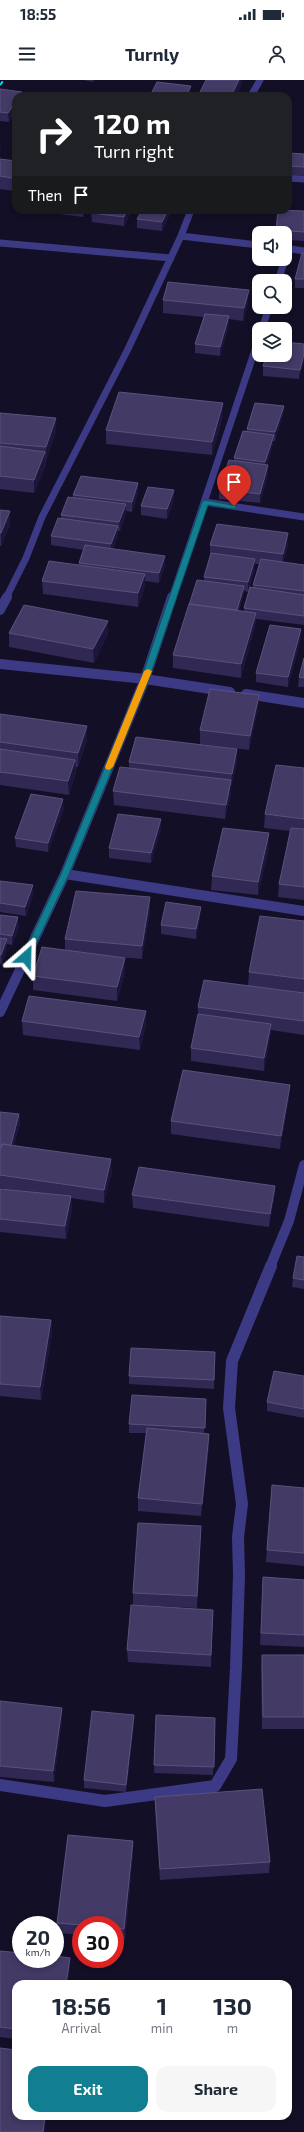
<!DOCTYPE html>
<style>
body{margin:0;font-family:"Exo 2",sans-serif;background:#f6f6f7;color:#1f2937;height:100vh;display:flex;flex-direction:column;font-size:15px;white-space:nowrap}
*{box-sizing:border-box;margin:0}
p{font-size:13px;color:#747a83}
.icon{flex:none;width:22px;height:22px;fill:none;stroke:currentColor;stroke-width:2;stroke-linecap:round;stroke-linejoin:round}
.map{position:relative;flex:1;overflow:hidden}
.side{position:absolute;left:12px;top:1900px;width:280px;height:140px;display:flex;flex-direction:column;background:#fff;border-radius:12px;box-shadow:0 2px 6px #0003}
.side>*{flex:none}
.banner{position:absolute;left:12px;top:12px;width:280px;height:122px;border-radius:12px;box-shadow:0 2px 6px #0003;background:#202124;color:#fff;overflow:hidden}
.tools{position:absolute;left:252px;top:146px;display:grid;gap:8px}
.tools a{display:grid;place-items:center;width:40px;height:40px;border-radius:8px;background:#fff;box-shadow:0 2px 6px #0003;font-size:20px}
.speed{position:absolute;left:12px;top:1836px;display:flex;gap:8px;font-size:20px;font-weight:700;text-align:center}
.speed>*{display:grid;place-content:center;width:52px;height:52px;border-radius:50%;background:#fff;box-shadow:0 2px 6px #0003;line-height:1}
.speed small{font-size:10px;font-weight:400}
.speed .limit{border:6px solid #d22;background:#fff;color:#111}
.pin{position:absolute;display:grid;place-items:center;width:34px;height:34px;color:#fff;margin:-41px -17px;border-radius:50% 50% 50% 0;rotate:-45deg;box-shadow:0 0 4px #0007}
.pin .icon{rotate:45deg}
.me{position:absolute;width:44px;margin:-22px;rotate:25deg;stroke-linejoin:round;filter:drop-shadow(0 0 3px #0008)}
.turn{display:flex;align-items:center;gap:14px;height:84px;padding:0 16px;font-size:18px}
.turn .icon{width:52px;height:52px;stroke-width:2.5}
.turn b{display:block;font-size:28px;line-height:34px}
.then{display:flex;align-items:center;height:38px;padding:0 16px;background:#0003;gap:8px;font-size:15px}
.eta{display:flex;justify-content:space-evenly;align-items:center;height:68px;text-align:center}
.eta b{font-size:24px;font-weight:700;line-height:28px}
.action{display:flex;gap:8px;margin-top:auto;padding:8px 16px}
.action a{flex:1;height:46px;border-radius:12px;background:#117e91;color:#fff;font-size:16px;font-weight:700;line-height:46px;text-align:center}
.action a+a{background:#f6f6f7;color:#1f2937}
.status{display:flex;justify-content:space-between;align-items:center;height:28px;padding:0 20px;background:#fff;direction:ltr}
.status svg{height:11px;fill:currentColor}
header{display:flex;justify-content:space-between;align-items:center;height:52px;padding:0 16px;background:#fff;font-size:18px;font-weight:700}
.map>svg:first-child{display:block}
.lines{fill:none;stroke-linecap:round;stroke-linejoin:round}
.minor-far2{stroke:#3d3a85;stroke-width:7}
.minor-far1{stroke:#3d3a85;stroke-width:10}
.minor{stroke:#3d3a85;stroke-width:12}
.rail{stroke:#00e5ff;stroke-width:2;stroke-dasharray:4.5 3.5;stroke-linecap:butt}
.wall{fill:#312854;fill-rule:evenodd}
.shaded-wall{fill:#1d163a}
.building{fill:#433a66;stroke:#5a527e}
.route{fill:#117e91;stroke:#0b525e}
.slow{fill:#f59e0b}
</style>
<div class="status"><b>18:55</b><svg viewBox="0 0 49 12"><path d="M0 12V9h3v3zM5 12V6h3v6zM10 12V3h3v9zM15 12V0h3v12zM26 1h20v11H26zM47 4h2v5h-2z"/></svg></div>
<header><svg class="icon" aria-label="menu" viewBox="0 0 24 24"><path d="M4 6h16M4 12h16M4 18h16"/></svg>Turnly<svg class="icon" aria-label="person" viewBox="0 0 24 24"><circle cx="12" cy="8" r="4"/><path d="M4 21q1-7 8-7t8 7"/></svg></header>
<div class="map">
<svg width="304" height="2052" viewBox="0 0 304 2052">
<rect width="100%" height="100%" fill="#130f26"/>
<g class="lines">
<path class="minor-far2" d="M251 16 260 0
M288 98 304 99
M191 130 181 156 259 165
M0 163 171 178
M285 168 304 171
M278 201 285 179
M262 249 269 227
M205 422 304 437
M6 518 26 478 42 437 128 269 181 156
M172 518 259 258"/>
<path class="minor-far1" d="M172 517 145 599 230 612
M0 530 7 517
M0 584 145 599 65 794 0 932
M246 614 304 623
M65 794 304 831
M270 1187 289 1141 304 1085"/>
<path class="minor" d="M0 1705 105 1721 215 1706 231 1679 236 1588 239 1495 238 1457 242 1424 229 1328 232 1281 271 1186"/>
<path class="rail" d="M0 5 4 0"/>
</g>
<path class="wall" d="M83 0H94L93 2Z
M0 9 16 16V30L9 42 0 41Z
M304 74V96L288 95V83Z
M0 79 16 81 13 111 0 109Z
M52 130H86L83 137 52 133Z
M93 130H132L124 146 92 142 91 133Z
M142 130H172L162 151 137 148V139Z
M278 130 304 131V161L285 160V153H276Z
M304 173V208H295V199Z
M163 220 248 223 243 241 229 239V245L220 276 195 273V264L204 237 163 233Z
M304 264 299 299 263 296V286Z
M284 326 283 335 275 361H273V364L267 385H268V394L260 423 219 419V409L234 381V378L246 352 247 349Z
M0 333 56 338V351L46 381V385L34 413 0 409Z
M223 336 212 375 106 364V350Z
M138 413 132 432 126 431V433L120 451H118V455L113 469 165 485 159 503 145 501V507L138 527 43 514 42 501 79 485V483L84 470 51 465V456L61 439V435L73 417V415Z
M174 420 167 439 141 435V426Z
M0 430 10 445 1 466H0Z
M210 465 288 466 283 482 304 485V545L256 539 255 546 241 598 173 588V575L204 501V497L210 477ZM255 484H259L253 505V508L244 528V531H239L244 511 248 512 255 488Z
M108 541V554L94 583 9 567V553Z
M301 549V558L288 607 256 602V593Z
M304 578V607H298L299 597Z
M259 615 258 628 249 670 200 664V650Z
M0 634 87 660 78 687H76V693L69 715 0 705Z
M237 669V683L231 707V714L225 739 114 725 113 711 129 688V682Z
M304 688V820L278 817 279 804 290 751 264 748 265 734Z
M64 729 48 772 16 767 15 758Z
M161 748 151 783 109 778V768Z
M269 767 258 815 211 810 212 796Z
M0 801 33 805V815L26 836 0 832Z
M150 831 142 879 117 877 125 878V892L117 921 33 910V896L65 870V859Z
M0 835 19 847 12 865 7 864V868L2 884H0V889Z
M200 836 196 859 161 854V845Z
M304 841V913L248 906 249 892Z
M304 913V955L271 950 270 958 264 991 191 981V968L198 935V927Z
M22 941 146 944 140 970 23 955Z
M289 1018 280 1069 171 1054V1041Z
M0 1032 19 1034 20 1044 14 1065 112 1092 104 1123 71 1118 72 1130 66 1159 0 1152V1109L16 1111 0 1108Z
M275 1106 274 1119 269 1147 133 1128 132 1115Z
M304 1177V1209L292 1207 293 1198Z
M0 1236 51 1240 52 1253 41 1320 0 1316Z
M215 1272 214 1309 129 1304V1296Z
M304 1296V1338L267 1331V1322Z
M206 1319 204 1353 209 1354V1366L201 1436 138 1431V1418L146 1353H129V1344Z
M272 1405 304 1408V1486L266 1482Z
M201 1446 197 1528 133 1525V1513Z
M263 1497 304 1500V1567L260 1565Z
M213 1530 211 1587 128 1582 127 1570Z
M262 1575H304V1649H262L261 1586Z
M0 1621 62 1639 54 1702 0 1697Z
M156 1635 215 1638 213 1695 154 1693Z
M134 1643 126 1712 84 1708V1700Z
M155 1717 270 1782 269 1793 160 1800 155 1728Z
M133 1761V1772L125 1860 115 1859V1845H81V1855L58 1853 57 1843Z
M0 1871 70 1878V1888L16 1904V1959L0 1957Z"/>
<path class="shaded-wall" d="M239 0H242L241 7 237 16H231Z
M191 6 190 16H186Z
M16 21V30L9 42 8 33Z
M0 62 1 71 0 72Z
M16 92V106L13 111 12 98Z
M83 130H86L83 137Z
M127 130H132L124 146V137Z
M168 130H172L162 151V142Z
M249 210 248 223 243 241 244 228Z
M229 236V245L220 276V267Z
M304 274V281L299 299 300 290Z
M223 323V336L212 375V362Z
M284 326 283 335 275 361V352Z
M56 338V351L46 381V367Z
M274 355 273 364 265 392V382Z
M45 372 46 385 34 413V400Z
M268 385V394L260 423V414Z
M138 403V413L132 432V422Z
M174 410V420L167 439V429Z
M126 424V433L120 451 119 442Z
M10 431V445L1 466V453Z
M118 446V455L111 473V464Z
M288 453V466L282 487 283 474Z
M165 476V485L159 503V493Z
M255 479V488L248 512V502Z
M145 494V507L138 527V513Z
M244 506 243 515 236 540 237 531Z
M256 533 255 546 241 598V584Z
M108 541V554L94 583 93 569Z
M301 549V558L288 607V597Z
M259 615 258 628 249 670 250 656Z
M87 646V660L78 687V673Z
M237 669V683L231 707 232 694Z
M75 680 76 693 69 715 68 701Z
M231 700V714L225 739 226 725Z
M63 719 64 729 48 772V763Z
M161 739V748L151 783V773Z
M269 753V767L258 815V802Z
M33 805V815L26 836 25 827Z
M150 817V831L142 879V866Z
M201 827 200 836 196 859V849Z
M18 837 19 847 12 865V856Z
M7 859V868L2 884 1 875Z
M125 878V892L117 921V907Z
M146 931V944L140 970 139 957Z
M271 944 270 958 264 991V978Z
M290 1005 289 1018 280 1069 281 1056Z
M19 1034 20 1044 10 1077V1068Z
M111 1079 112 1092 104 1123V1110Z
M275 1106 274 1119 269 1147 270 1134Z
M71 1116 72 1130 66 1159 65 1146Z
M51 1240 52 1253 41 1320 40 1307Z
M209 1354V1366L201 1436 202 1424Z
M62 1628V1639L54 1702 53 1691Z
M134 1635V1643L126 1712V1705Z
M133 1761V1772L125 1860 124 1849Z
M70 1878V1888L68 1904H66Z
M45 2036H47L45 2052H43Z"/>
<path class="building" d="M206 0H239L231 16H198Z
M157 2 191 6 186 16H150Z
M0 9 22 12 19 16H16V21L8 33 0 32Z
M289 73 304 74V87L288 86Z
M0 79 16 81V92L12 98 0 96Z
M93 130H127L124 137 91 133Z
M142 130H168L162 142 137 139Z
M278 130 304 131V152L276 150Z
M302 173H304V199H295Z
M168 202 249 210 244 228 163 220Z
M205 234 229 236 220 267 195 264Z
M285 262 304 264V274L300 290 263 286 267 275H285Z
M119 312 223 323 212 362 106 350Z
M255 323 284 326 275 352 247 349Z
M0 333 56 338 46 367 0 363Z
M243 351 274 355 265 382 234 378Z
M0 366 45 372 34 400 0 396Z
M229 380 268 385 260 414 219 409Z
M81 396 138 403 132 422 73 415Z
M148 407 174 410 167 429 141 426Z
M68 417 126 424 119 442 61 435Z
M0 430 10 431 1 453H0Z
M58 438 118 446 111 464 51 456Z
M217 444 288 453 283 474 210 465Z
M85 465 165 476 159 493 79 483Z
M211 473 255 479 248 502 204 497Z
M261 479 304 485V511L253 505Z
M49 481 145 494 138 513 42 501Z
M197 500 244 506 237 530 189 524V525Z
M250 507 304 515V536L244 528Z
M189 524 256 533 241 584 173 575Z
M24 525 108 541 93 569 9 553Z
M270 545 301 549 288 597 256 593Z
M304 578V598L299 597Z
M210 609 259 615 250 656 200 650Z
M0 634 87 646 78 673 0 662Z
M136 657 237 669 232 694 129 682Z
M0 669 75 680 68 701 0 692Z
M276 685 304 688V739L265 734Z
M120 687 231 700 226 725 113 711Z
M31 714 63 719 48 763 15 758Z
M118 734 161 739 151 773 109 768Z
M223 748 269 753 258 802 212 796Z
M291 748 304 749V807L279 804Z
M0 801 33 805 25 827 0 823Z
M76 811 150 817 142 866 65 859Z
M166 822 201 827 196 849 161 845Z
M0 835 18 837 12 856 0 854Z
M260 836 304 841V899L249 892Z
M0 858 7 859 1 875H0Z
M42 867 125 878 117 907 33 896Z
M204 900 304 913V941L198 927Z
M29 916 146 931 139 957 22 941Z
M198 934 271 944 264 978 191 968Z
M183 990 290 1005 281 1056 171 1041Z
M0 1032 19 1034 11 1065 2 1064 1 1067H0Z
M2 1064 111 1079 104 1110 0 1095V1071Z
M139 1087 275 1106 270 1134 132 1115Z
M0 1109 71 1116 65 1146 0 1139Z
M297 1176 304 1177V1200L293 1198Z
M0 1236 51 1240 40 1307 0 1304Z
M131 1268 215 1272 214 1300 129 1296Z
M274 1291 304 1296V1329L267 1322Z
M132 1315 206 1319 205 1348 129 1344Z
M147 1348 209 1354 202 1424 138 1418Z
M272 1405 304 1408V1473L267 1470Z
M138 1443 201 1446 197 1516 133 1513Z
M263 1497 304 1500V1555L261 1553Z
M131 1525 213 1530 211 1575 127 1570Z
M262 1575H304V1637H263Z
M0 1621 62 1628 53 1691 0 1686Z
M92 1631 134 1635 126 1705 84 1700Z
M156 1635 215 1638 214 1687 154 1685Z
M262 1709 270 1782 160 1789 155 1717Z
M68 1755 133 1761 124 1849 115 1848V1845H82L57 1843Z
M0 1871 21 1873V1879H55V1876L70 1878 66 1904H16V1949L0 1947Z
M0 1968 16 1970V2036H45L43 2052H0Z"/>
<path class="route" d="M205 420 237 426 234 429 208 425 149 599 69 794 30 877 29 879H23L22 877 61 794 141 599 202 422Z"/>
<path class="slow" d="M148 589 152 591 113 687 109 690 106 689 105 687 144 591Z"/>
</svg>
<div class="tools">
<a><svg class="icon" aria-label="sound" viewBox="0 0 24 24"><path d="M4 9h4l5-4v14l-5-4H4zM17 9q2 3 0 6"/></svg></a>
<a><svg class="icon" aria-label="search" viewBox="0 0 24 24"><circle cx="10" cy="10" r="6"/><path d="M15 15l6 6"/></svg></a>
<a><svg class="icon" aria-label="layers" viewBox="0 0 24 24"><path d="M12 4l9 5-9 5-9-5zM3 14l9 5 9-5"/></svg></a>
</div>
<div class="speed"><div>20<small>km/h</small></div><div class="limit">30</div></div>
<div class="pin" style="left:234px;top:426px;background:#d93025"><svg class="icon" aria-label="arrive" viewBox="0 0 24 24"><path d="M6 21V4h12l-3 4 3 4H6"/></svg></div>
<svg class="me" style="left:26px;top:877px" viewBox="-20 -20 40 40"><path d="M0-17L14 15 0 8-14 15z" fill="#117e91" stroke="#fff" stroke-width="4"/></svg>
<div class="banner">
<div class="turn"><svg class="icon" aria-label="right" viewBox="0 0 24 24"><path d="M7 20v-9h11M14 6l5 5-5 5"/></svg><div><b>120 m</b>Turn right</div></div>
<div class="then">Then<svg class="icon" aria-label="arrive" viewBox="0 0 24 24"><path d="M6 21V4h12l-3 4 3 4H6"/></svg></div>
</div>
<section class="side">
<div class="eta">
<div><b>18:56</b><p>Arrival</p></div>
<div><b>1</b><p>min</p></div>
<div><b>130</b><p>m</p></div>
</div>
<div class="action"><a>Exit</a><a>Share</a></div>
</section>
</div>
